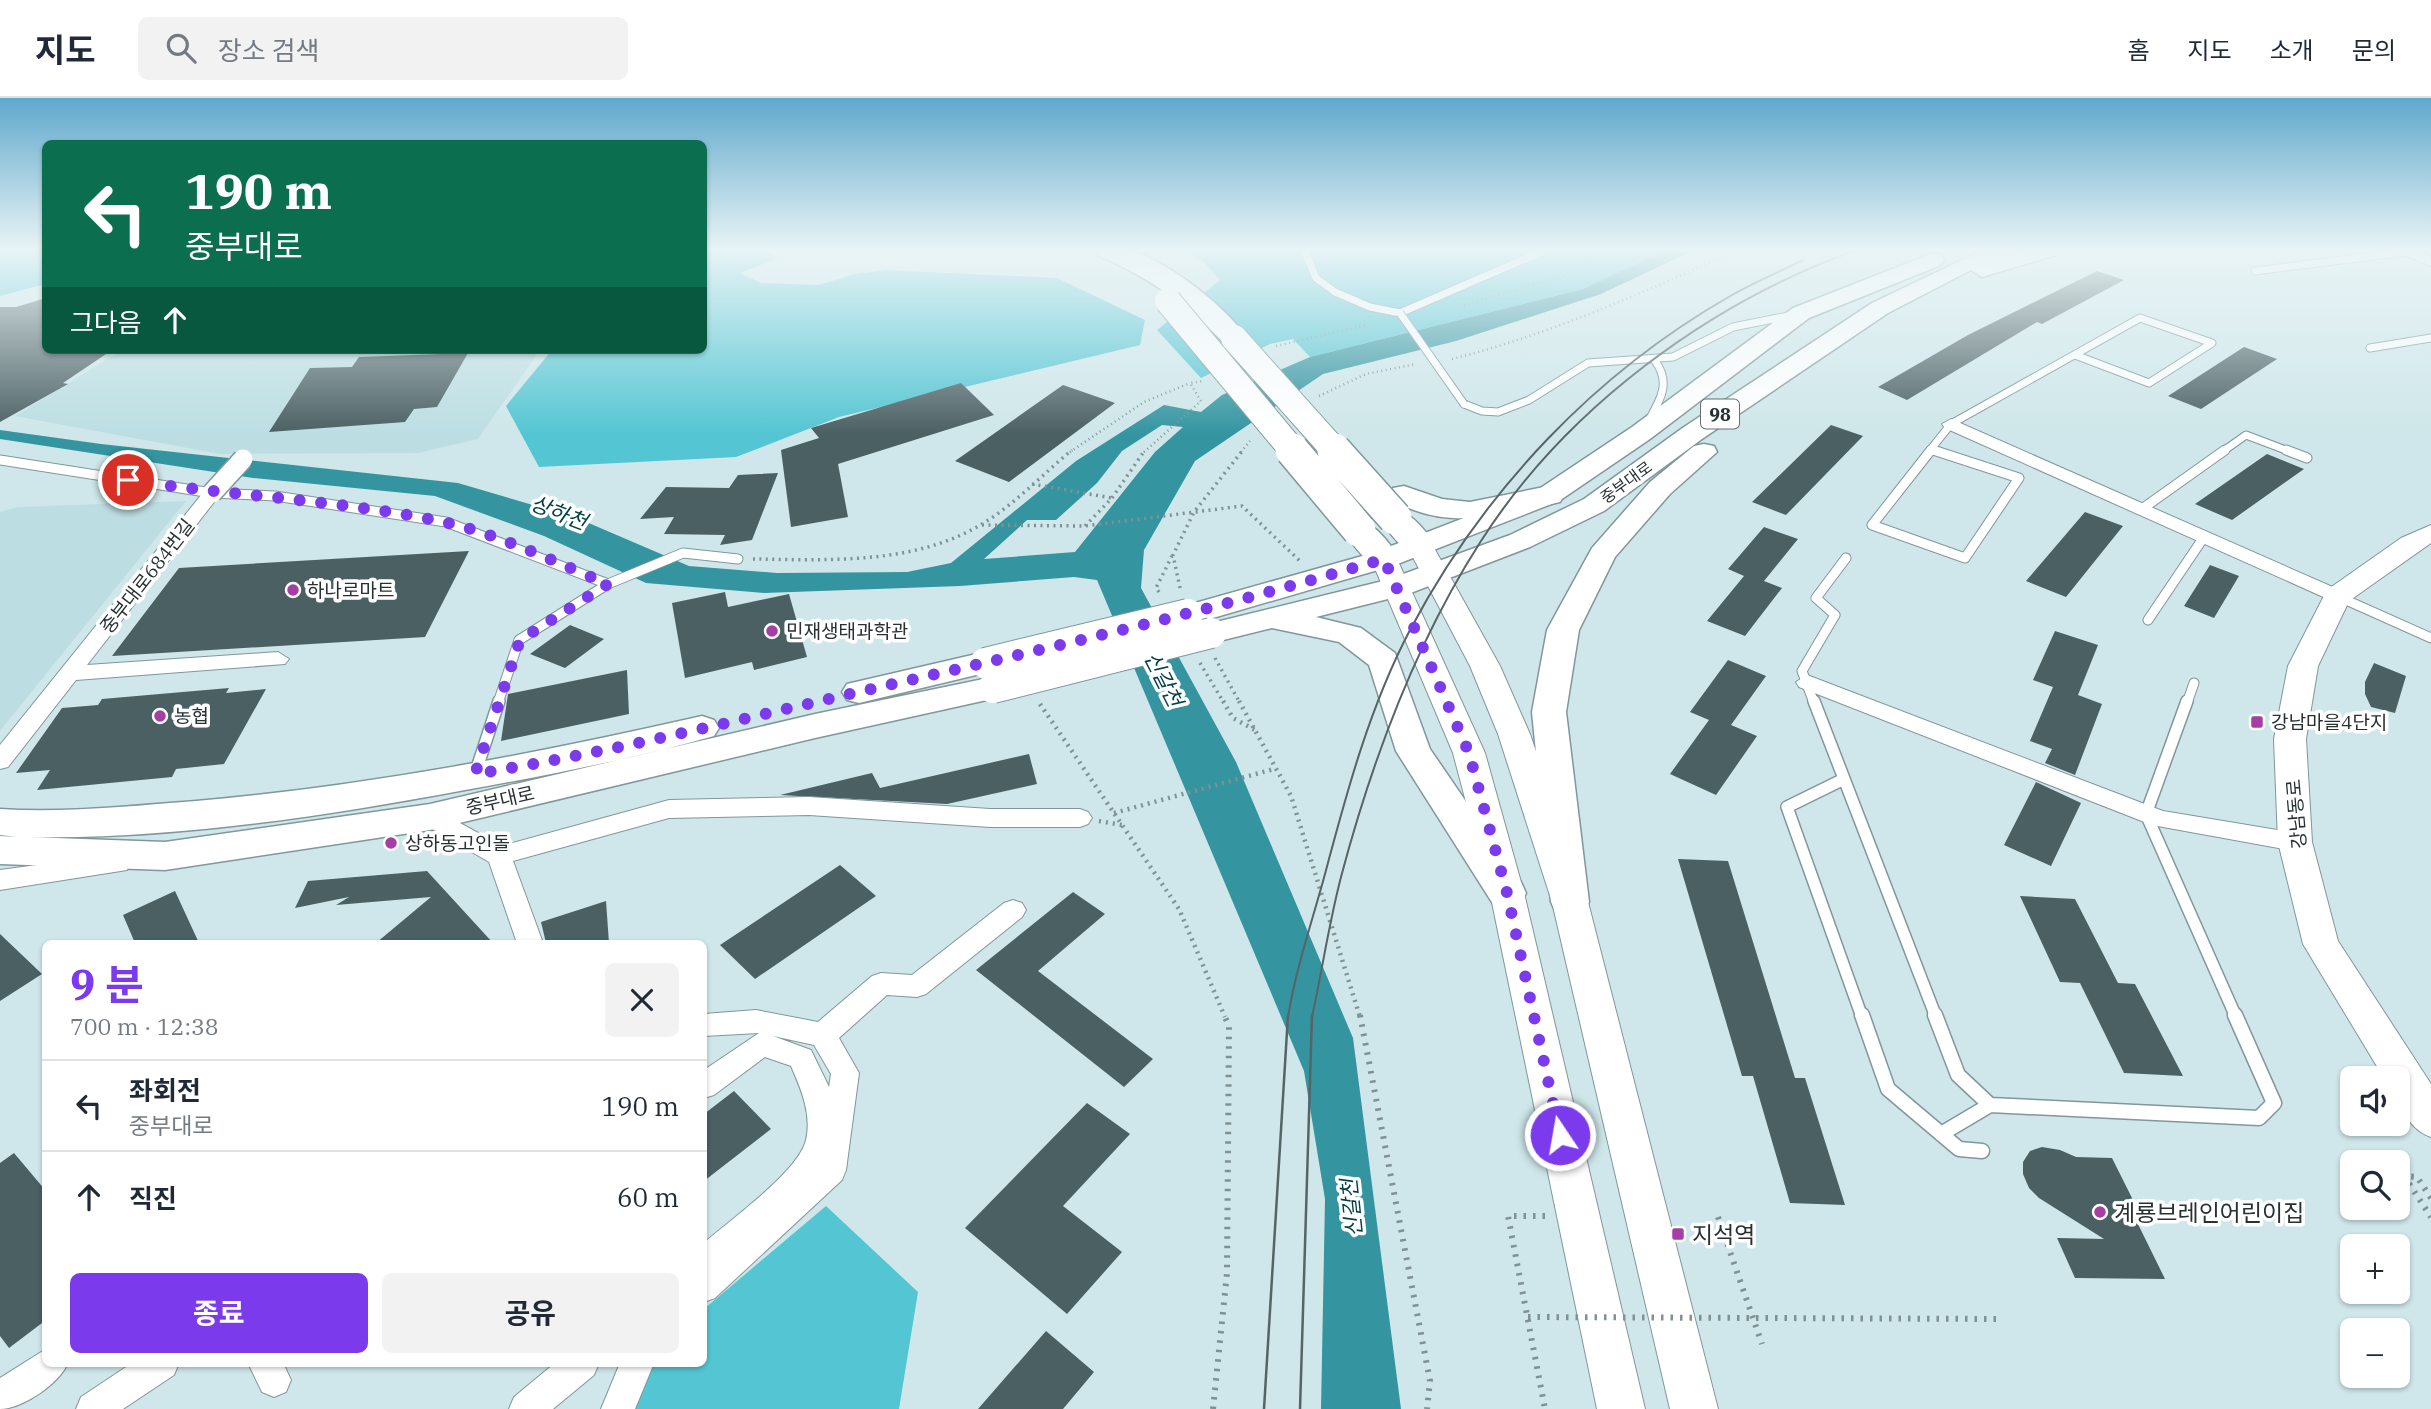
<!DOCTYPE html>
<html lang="ko">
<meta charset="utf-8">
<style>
body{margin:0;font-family:"IBM Plex Serif","Noto Sans KR",serif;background:#f2f2f3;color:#1f2937;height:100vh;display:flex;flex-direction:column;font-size:26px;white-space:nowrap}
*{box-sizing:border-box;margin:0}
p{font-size:23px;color:#747a83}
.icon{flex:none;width:38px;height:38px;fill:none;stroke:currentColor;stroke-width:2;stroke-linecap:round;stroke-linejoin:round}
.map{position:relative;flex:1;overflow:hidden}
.drawer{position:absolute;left:42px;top:842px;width:665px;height:427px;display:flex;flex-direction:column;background:#fff;border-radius:10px;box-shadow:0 2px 5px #0004}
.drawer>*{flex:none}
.guide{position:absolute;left:42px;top:42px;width:665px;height:214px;border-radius:10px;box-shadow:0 2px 5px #0004;background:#0b6e4f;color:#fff;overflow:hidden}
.buttons{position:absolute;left:2340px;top:968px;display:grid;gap:14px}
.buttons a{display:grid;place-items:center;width:70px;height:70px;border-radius:10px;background:#fff;box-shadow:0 2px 5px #0004;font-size:35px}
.pin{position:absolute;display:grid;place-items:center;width:60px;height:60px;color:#fff;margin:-30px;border:4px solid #fff;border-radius:50%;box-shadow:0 2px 7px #0007}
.me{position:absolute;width:77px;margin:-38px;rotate:348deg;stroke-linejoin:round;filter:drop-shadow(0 0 5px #0008)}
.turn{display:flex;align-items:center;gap:24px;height:147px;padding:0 28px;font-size:32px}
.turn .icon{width:91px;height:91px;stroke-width:2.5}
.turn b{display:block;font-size:49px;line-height:60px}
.then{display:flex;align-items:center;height:66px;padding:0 28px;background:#0003;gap:14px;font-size:26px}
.round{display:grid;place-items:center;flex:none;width:74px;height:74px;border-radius:10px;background:#f2f2f3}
.headline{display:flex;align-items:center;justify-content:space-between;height:119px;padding:0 28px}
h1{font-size:42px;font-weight:700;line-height:52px;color:#7c3aed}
.primary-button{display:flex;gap:14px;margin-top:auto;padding:14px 28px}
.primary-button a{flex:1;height:80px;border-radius:10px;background:#7c3aed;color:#fff;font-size:28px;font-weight:700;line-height:80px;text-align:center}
.primary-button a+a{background:#f2f2f3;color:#1f2937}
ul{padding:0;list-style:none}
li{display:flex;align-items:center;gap:21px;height:91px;padding:0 28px;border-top:2px solid #e0e1e3}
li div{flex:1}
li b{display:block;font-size:26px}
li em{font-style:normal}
header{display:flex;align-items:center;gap:42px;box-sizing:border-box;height:98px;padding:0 35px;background:#fff;border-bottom:2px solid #e0e1e3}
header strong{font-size:33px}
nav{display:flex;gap:38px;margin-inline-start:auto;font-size:24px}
.search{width:490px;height:63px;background:#f2f2f3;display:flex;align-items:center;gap:18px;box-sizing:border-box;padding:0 24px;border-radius:10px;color:#747a83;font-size:26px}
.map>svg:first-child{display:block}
.built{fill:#bcdee2}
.green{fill:#54c5d2}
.water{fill:#3495a1;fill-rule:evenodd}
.building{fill:#4b6063}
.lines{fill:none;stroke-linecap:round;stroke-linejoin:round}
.lane-far3-casing{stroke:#81979a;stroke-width:9}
.lane-far2-casing{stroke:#81979a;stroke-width:11}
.lane-far1-casing{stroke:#81979a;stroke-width:14}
.lane-casing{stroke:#81979a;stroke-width:17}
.street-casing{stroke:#81979a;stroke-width:2}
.secondary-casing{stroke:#81979a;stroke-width:2}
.primary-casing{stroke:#81979a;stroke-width:3}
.highway-casing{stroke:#81979a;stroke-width:3}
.path-far3{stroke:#809193;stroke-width:2.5;stroke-dasharray:1 3.5;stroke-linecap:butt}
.path-far2{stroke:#809193;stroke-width:3.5;stroke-dasharray:2 4.5;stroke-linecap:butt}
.path-far1{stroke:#809193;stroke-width:4.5;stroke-dasharray:2 5;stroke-linecap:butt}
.path{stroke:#809193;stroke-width:6;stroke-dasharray:2.5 7;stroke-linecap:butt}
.lane-far3{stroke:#fff;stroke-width:7}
.lane-far2{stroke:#fff;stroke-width:9}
.lane-far1{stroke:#fff;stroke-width:11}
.lane{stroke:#fff;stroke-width:14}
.street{fill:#fff;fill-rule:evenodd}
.secondary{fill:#fff;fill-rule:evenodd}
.primary{fill:#fff;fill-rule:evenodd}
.highway{fill:#fff;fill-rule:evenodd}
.tram-far1{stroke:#566466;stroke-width:2}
.tram{stroke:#566466;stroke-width:2.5}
.lane-bridge-casing{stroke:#81979a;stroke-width:9;stroke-linecap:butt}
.street-bridge-casing{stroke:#81979a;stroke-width:22;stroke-linecap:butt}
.primary-bridge-casing{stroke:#81979a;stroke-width:32;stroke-linecap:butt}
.highway-bridge-far1-casing{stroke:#81979a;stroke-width:28;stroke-linecap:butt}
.highway-bridge-casing{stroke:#81979a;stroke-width:36;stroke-linecap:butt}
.path-bridge{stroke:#809193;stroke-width:6;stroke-dasharray:2.5 7;stroke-linecap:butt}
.lane-bridge{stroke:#fff;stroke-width:7}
.street-bridge{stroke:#fff;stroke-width:19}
.primary-bridge{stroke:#fff;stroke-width:30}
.highway-bridge-far1{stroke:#fff;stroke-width:26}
.highway-bridge{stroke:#fff;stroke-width:33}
.route{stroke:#7c3aed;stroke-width:12;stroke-dasharray:0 21.6}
.poi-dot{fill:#a63fa3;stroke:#fff;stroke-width:2.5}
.labels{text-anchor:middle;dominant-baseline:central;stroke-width:7;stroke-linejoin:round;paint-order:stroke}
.far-street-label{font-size:16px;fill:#273132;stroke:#fff}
.shield{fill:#fff;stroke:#686f70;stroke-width:2}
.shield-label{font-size:18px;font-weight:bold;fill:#273132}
.street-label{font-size:19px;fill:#273132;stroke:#fff}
.poi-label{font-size:19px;fill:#273132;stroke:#fff;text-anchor:start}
.water-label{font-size:21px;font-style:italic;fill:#034047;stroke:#fff}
.near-poi-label{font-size:23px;fill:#273132;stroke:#fff;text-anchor:start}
</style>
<header>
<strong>지도</strong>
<div class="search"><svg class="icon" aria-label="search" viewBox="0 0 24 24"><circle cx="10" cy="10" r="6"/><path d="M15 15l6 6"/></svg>장소 검색</div>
<nav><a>홈</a><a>지도</a><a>소개</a><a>문의</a></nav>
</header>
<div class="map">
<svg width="2431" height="1311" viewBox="0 0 2431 1311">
<rect width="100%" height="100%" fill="#cfe7ea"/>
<path class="built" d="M122 252H540L478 341 418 355 220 356 15 318Z
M186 403 0 633V414L17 409Z"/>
<path class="green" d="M0 152H45V186L0 198Z
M704 152H763L778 160 740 175 761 185 819 187 855 176 886 172 1057 180 1145 222 1140 247 839 319 736 359 539 369 506 308 552 252H704Z
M1183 152H1665L1583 191 1310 259 1293 241 1270 246 1201 280 1157 232 1220 182 1204 164Z
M826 1108 918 1194 899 1311H633L654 1265H704V1211Z"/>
<path class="water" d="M1665 152H1694L1601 196 1456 243 1323 276 1195 363 1144 452 1141 490 1236 664 1353 940 1401 1311H1321L1325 1101 1304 973 1097 482 1074 479 960 488 764 495 646 485 544 438 435 398 253 380 0 341V332L101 346 458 385 577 420 689 468 777 475 907 474 951 465 1076 363 1164 307 1201 314 1222 297 1310 259 1583 191ZM1162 327 1183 329 1155 354 1075 454 984 461 1027 422H1056L1097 385 1122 353Z"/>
<path class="building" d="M2097 173 2124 182 2042 226 2037 224 1907 302 1878 289 1968 237Z
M46 200V252H112L63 285 68 286 0 324V209H16Z
M2244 249 2277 261 2201 311 2168 298Z
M468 255 437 309 414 311 405 324 269 334 310 270 352 269 359 259Z
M961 285 994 317 838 366 848 419 791 429 781 352 819 340 811 330Z
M1063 287 1115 305 1009 384 955 363Z
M1831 327 1863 338 1786 417 1752 404Z
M2267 356 2304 371 2232 422 2195 406Z
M778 375 752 442 720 447 725 437 664 436 674 419 640 421 666 389 729 390 738 377Z
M2085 414 2123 428 2066 499 2026 483Z
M1764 429 1798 441 1764 483 1782 490 1745 538 1707 523 1744 478 1728 471Z
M469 453 425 539 112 558 179 470Z
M2210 467 2239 478 2214 520 2184 508Z
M725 494 728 509 789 496 807 559 754 572 752 564 685 580 672 505Z
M570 527 604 541 565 570 530 556Z
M2055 533 2098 547 2078 597 2102 606 2075 677 2045 665 2052 651 2030 643 2053 589 2033 582Z
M1728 562 1766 578 1731 627 1757 638 1716 697 1670 676 1709 622 1690 614Z
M2374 565 2406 578 2395 615 2371 609 2365 596V584Z
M627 572 629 616 501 643 508 596Z
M229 590 226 595 266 591 224 666 176 671 172 679 37 692 50 672 16 675 62 610 98 607 102 601Z
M1029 656 1037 686 947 706 780 697 872 675 880 690Z
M2036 684 2081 705 2051 768 2004 747Z
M1678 761 1728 763 1795 980H1805L1845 1107 1790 1105 1753 978H1742Z
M840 767 876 798 755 881 720 847Z
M427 773 493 845H376L431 799 336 807 349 799 295 810 308 783Z
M175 793 199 845H135L123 817Z
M1073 794 1105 816 1038 873 1153 961 1124 989 976 872Z
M2020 798 2075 801 2118 885 2135 886 2183 978 2124 975 2080 885 2060 884Z
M606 803 609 845H546L541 824Z
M0 836 42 876 0 903Z
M734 993 771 1031 704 1083V1016Z
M1087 1005 1130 1036 1063 1108 1122 1154 1067 1216 965 1130Z
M2042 1049 2060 1052 2076 1059 2112 1060 2141 1118H2134L2165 1181 2075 1180 2057 1140 2104 1141 2039 1100 2029 1090 2023 1076V1064L2030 1053Z
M14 1055 46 1093V1222L9 1250 0 1238V1065Z
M1046 1233 1094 1274 1063 1311H978Z"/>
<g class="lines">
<defs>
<path id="lane-far3" d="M1304 152 1316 180 1335 194 1370 209 1400 215 1541 154
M2255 173 2421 152
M2370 250 2431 240
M1464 306 1482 313 1498 314 1529 302 1588 265 1673 259 1733 229 1793 217
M1649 322C1661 301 1671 284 1655 263
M1931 351 1939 354
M1931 351 1951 326 2140 220 2212 245 2149 285 2075 257
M1929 354 1931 351
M2222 354 2246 337 2291 354"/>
<path id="lane-far2" d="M1931 352 1872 427 1965 460 2019 380 1933 352
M2286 352 2307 360
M0 362 212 395 275 398 446 424 608 486
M2142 411 2225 352
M2337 498 2431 540
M2148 522 2204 439
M498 605 519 542 608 486 683 455 738 461
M1814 605 1802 573 1835 517 1816 500 1846 460
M2187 605 2194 585"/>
<path id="lane-far1" d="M1814 603 1936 919
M2187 603 2146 716 2236 919
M475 676 499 603
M1844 681 1787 709 1862 919"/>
<path id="lane" d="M1862 917 1888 991 1959 1051 1982 1053
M1935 917 1958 977 1990 1007 2259 1020 2274 1005 2235 917
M1941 1036 1990 1007"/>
<path id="street" d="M2403 152H2416L2431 159V168L2404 157Z
M1951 321 2344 494 2347 498 2337 504 2330 502 1945 330 1942 326Z
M212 390 218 391 221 395 218 399 87 567 278 554 289 561 285 566 76 582 8 669 0 671V647L206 391Z
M1807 577 2163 713 2295 735 2304 738 2307 744 2304 750 2295 753 2152 727 1799 589 1796 584Z
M809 699 990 711H1080L1088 714 1092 720 1088 726 1080 729H990L809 717 669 720 513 763 543 845H517L489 764 422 725 418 719 422 713 430 710 438 713 502 748 669 702Z
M118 756 127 758 130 765 127 772 0 792V772Z
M1013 802 1022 805 1026 812 1022 819 926 896 917 899 887 897 839 940 859 975 846 1072 842 1082 715 1200 704 1204V1145C729 1123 799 1073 806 1042 812 1016 801 991 791 968L765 959 714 997 704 1000V972L759 935 704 938V916L756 912 818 924 872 878 881 875 912 877 1004 805ZM773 938 814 947 831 976 829 989 811 952Z
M46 1251V1265H68C59 1286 22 1311 0 1311V1280Z
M132 1265H179L174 1277 123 1311H76L81 1299Z
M248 1265H283L291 1282 286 1294 274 1299 262 1294Z
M555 1265H599L594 1277 553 1311H509L514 1299Z
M620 1265H654L635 1311H601Z"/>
<path id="secondary" d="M2431 427V445L2349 503 2318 568 2306 641 2312 744 2338 843 2431 986V1039C2406 1030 2398 1005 2398 980H2384L2303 846 2278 744 2274 641 2288 568 2327 492 2401 440Z
M1420 440 1429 442 1433 448 1500 568 1530 636 1588 804 1718 1311H1670L1552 804 1498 636 1470 568 1407 448 1411 442Z
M1384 453 1393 455 1397 461 1485 655 1524 795 1645 1311H1597L1490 795 1453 655 1371 461 1375 455Z"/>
<path id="primary" d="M1983 152H2015L2012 156 2025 152H2059L2056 157 1982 179 1971 172 1888 215 1702 341 1604 413 1530 449 1408 496 1316 519 1361 530 1395 555 1430 651 1521 784 1526 795 1521 806 1507 810 1493 806 1396 653 1369 567 1339 544 1272 530 1211 545 1200 542 1195 535 1200 528 1387 482 1510 437 1584 401 1684 329 1872 205Z
M1933 155 1941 157 1944 162 1941 167 1809 220 1650 341 1559 403 1395 467 1206 522 1195 519 1190 512 1195 505 1373 455 1539 391 1632 329 1793 210Z
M1704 346 1714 348 1717 354 1670 396 1615 459 1579 532 1566 614 1589 804 1584 815 1570 819 1556 815 1551 804 1532 614 1547 532 1592 450 1650 384 1694 348Z
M985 554 997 558 1001 565 997 572 859 605 847 602 842 594 847 586Z
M993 579 1005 582 1010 590 1005 598 815 640 430 732 165 772 0 766V738L17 739 0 737V711C65 715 131 708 196 703 367 688 535 656 702 618L714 622 719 630 714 638C633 661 548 677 465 692 326 718 170 742 28 739L165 744 430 706 815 616Z"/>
<path id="highway" d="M1093 152C1104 152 1116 150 1126 152 1164 159 1226 209 1247 240L1243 246H1225C1186 206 1148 178 1097 157Z
M1404 388 1442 401 1470 404 1549 388 1560 390 1564 397 1560 404C1510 416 1460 430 1411 411 1402 407 1394 405 1389 397L1393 390Z
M1395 411C1412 415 1426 433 1436 448L1431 455C1406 461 1393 439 1379 420L1384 413Z
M1359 422C1377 427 1390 446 1400 461L1396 468C1370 474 1357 452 1343 432L1348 425Z"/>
</defs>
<use href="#lane-far3" class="lane-far3-casing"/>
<use href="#lane-far2" class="lane-far2-casing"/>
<use href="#lane-far1" class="lane-far1-casing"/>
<use href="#lane" class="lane-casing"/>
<use href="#street" class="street-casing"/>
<use href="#secondary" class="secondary-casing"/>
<use href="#primary" class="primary-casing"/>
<use href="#highway" class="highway-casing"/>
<path class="path-far3" d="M1464 207 1563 178 1609 152
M1276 248 1367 227
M1452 261C1552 236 1645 193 1739 152
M1319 298 1366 276 1416 266
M1070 354 1144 304 1190 285
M1144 354 1201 303 1190 285 1203 283
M1241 354 1250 343"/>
<path class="path-far2" d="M1032 386 1112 400
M982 427 1085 428 1242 408 1300 463
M1085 428 1112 400 1145 352
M753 461C829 462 914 467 982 426 1014 407 1043 376 1072 352
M1180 490 1173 457 1194 414 1243 352
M1159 494 1156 490 1172 458
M1215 560 1240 605
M1200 565 1224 605"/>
<path class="path-far1" d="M1223 603 1233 620 1255 632
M1239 603 1291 698 1360 919
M1040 606 1179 811 1225 919
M1114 715 1274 671
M1099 723 1122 727"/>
<path class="path" d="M1360 917 1430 1283 1427 1311
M2431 1100 2417 1079 2404 1078 2431 1119
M1545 1118H1508L1545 1311
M1718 1119 1762 1246
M1213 1311 1227 1175 1229 928 1224 917"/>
<use href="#lane-far3" class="lane-far3"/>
<use href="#lane-far2" class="lane-far2"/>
<use href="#lane-far1" class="lane-far1"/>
<use href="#lane" class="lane"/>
<use href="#street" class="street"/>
<use href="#secondary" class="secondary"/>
<use href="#primary" class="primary"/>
<use href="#highway" class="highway"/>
<path class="tram-far1" d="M1288 919C1296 870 1312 824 1325 776 1347 693 1370 608 1410 532 1484 392 1595 275 1732 197 1755 184 1779 174 1803 162
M1312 919C1322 873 1329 825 1341 779 1372 662 1416 544 1481 443 1566 310 1709 205 1856 152"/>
<path class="tram" d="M1264 1311 1288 917
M1300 1311 1312 917"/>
<defs>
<path id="lane-bridge" d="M1400 215 1464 306"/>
<path id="street-bridge" d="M212 395 243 361"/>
<path id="primary-bridge" d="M985 565 1188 516
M993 590 1211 535"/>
<path id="highway-bridge-far1" d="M1168 203 1294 354
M1234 240 1336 354"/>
<path id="highway-bridge" d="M1292 352 1359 432
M1334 352 1395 420"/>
</defs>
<use href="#lane-bridge" class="lane-bridge-casing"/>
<use href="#street-bridge" class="street-bridge-casing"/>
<use href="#primary-bridge" class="primary-bridge-casing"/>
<use href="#highway-bridge-far1" class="highway-bridge-far1-casing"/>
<use href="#highway-bridge" class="highway-bridge-casing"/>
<path class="path-bridge" d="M1528 1219 2003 1221"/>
<use href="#lane-bridge" class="lane-bridge"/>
<use href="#street-bridge" class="street-bridge"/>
<use href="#primary-bridge" class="primary-bridge"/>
<use href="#highway-bridge-far1" class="highway-bridge-far1"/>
<use href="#highway-bridge" class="highway-bridge"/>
</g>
<linearGradient id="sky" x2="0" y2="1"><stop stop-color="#60a8cc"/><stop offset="0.45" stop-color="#e9f4f6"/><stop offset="1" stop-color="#e9f4f6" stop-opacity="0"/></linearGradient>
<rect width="2431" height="336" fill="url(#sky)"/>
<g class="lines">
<path class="route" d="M128 382C233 398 340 402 444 424 498 436 557 465 608 486L520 542 475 676C607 655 738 622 867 592 1041 552 1214 512 1384 461L1469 655 1507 795 1560 1037"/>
</g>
<g class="poi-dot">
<circle cx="293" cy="492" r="7"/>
<circle cx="772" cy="533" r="7"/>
<circle cx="160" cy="618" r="7"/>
<rect x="2250" y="617" width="14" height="14" rx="3.5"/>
<circle cx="391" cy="745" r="7"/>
<circle cx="2100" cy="1114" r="7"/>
<rect x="1671" y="1129" width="14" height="14" rx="3.5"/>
</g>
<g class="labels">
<g class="far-street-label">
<text transform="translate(1626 384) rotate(-36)">중부대로</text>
</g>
<rect class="shield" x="1701" y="301.5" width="38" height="29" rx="5"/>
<g class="shield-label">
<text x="1720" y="316">98</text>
</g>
<g class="street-label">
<text transform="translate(147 478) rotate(-52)">중부대로684번길</text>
<text transform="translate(500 702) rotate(-13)">중부대로</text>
<text transform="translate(2296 716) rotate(-95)">강남동로</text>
</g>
<g class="poi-label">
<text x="307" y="492">하나로마트</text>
<text x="786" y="533">민재생태과학관</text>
<text x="174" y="618">농협</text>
<text x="2271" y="624">강남마을4단지</text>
<text x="405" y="745">상하동고인돌</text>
</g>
<g class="water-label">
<text transform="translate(559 414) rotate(21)">상하천</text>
<text transform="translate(1164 581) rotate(63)">신갈천</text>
<text transform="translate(1351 1110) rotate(-96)">신갈천</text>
</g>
<g class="near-poi-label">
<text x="2114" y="1114">계룡브레인어린이집</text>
<text x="1692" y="1136">지석역</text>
</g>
</g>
</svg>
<div class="buttons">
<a><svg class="icon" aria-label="sound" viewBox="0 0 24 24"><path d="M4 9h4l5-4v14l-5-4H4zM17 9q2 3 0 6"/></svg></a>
<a><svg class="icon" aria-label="search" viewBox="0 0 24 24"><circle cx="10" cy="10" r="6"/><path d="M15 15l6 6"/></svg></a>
<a>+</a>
<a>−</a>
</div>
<div class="pin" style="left:128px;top:382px;background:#d93025"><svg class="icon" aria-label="arrive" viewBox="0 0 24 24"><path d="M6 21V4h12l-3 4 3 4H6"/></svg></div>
<svg class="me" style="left:1560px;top:1037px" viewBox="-20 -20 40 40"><circle r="17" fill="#7c3aed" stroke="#fff" stroke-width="3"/><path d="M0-11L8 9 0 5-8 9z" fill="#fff"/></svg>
<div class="guide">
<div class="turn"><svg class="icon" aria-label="left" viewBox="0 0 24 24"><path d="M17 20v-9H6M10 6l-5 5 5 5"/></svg><div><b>190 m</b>중부대로</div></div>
<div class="then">그다음<svg class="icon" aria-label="ahead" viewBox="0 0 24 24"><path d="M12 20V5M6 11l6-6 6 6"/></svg></div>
</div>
<section class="drawer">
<div class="headline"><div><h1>9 분</h1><p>700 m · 12:38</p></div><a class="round"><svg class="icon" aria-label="close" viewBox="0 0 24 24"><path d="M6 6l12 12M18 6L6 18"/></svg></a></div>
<ul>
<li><svg class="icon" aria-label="left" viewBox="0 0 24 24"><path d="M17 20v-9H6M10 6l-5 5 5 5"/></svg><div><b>좌회전</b><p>중부대로</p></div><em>190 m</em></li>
<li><svg class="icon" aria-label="ahead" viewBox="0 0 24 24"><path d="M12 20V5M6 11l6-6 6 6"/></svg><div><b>직진</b></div><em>60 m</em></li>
</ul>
<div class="primary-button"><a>종료</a><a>공유</a></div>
</section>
</div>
